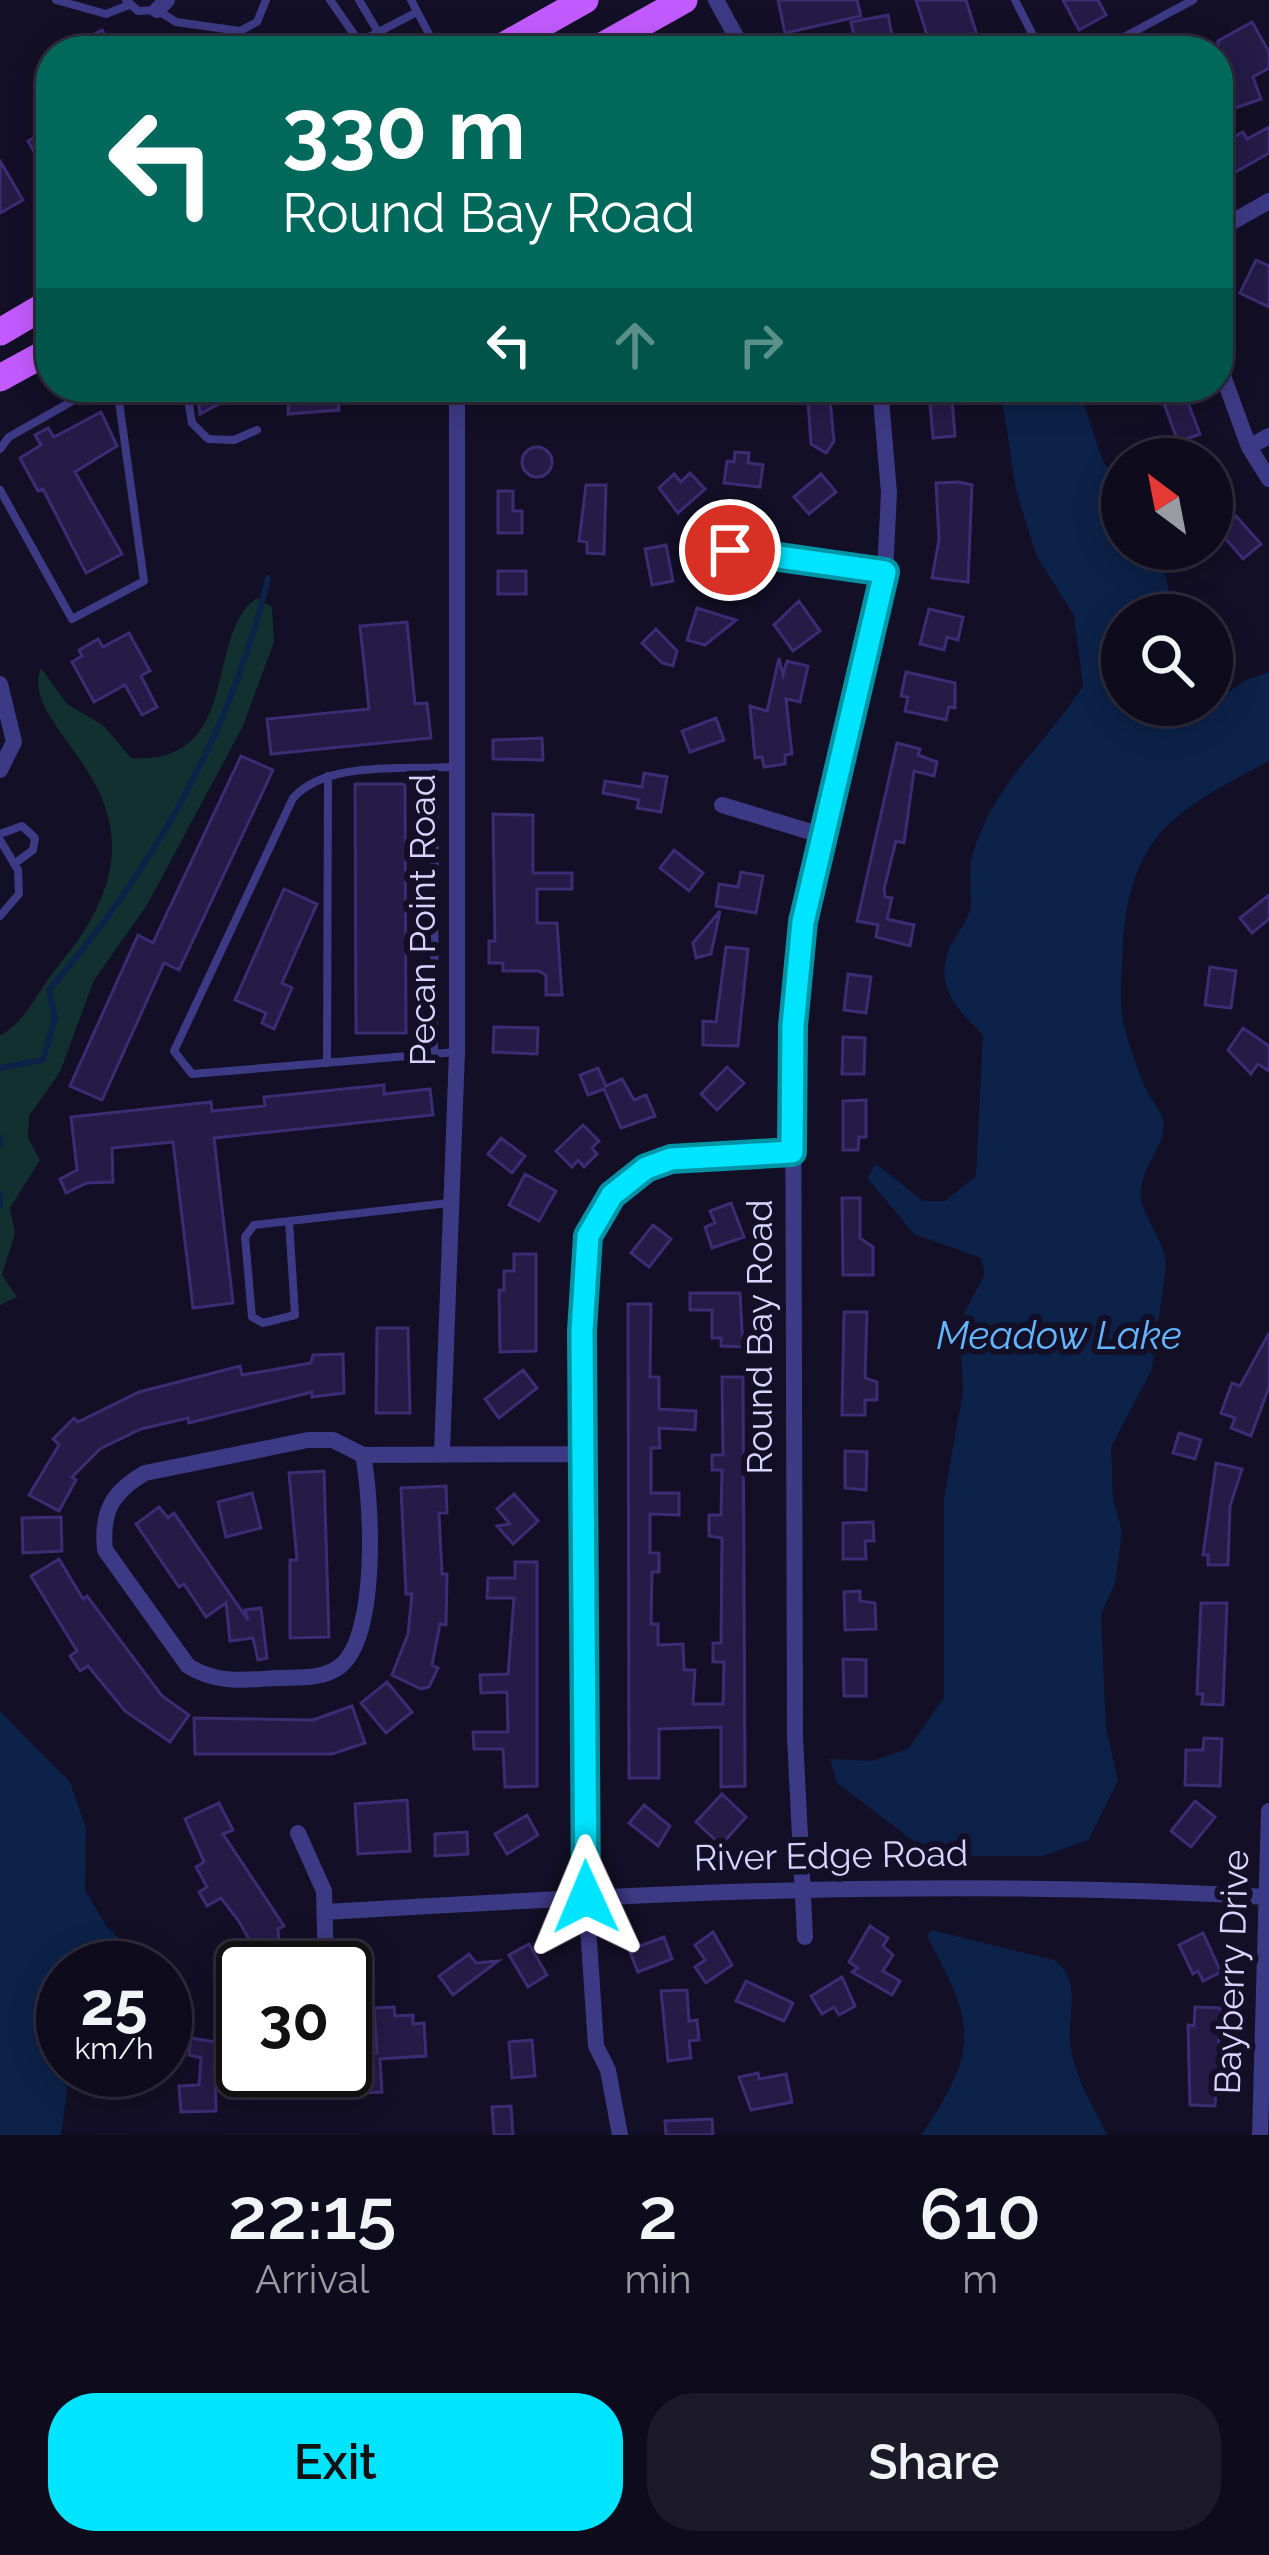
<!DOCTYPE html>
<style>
body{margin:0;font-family:Raleway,sans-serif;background:#1c1929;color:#f1f3f6;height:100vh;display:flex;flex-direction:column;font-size:45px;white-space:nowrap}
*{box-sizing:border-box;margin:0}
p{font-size:39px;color:#9b9ba3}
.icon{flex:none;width:66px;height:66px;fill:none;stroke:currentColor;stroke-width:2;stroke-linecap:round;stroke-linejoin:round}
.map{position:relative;height:2135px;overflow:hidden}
.drawer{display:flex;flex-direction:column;background:#0e0b1c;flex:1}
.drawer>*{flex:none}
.guide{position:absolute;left:36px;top:36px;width:1197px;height:366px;border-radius:48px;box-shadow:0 6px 30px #0003,0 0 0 3px #2e2b3b;background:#00695c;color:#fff;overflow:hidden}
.needle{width:78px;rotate:328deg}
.buttons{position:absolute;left:1101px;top:438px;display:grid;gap:24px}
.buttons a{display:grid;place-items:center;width:132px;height:132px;border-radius:50%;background:#0e0b1c;box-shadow:0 6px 30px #0003,0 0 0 3px #2e2b3b;font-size:60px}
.speed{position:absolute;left:36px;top:1941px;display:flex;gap:24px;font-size:60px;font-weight:700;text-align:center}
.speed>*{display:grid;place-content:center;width:156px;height:156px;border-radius:50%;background:#0e0b1c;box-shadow:0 6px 30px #0003,0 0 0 3px #2e2b3b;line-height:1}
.speed small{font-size:30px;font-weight:400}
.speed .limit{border:6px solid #111;border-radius:18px;background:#fff;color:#111}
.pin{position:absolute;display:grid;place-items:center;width:102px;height:102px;color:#fff;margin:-51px;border:6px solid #fff;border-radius:50%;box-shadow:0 3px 12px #0007}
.me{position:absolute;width:132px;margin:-66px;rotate:359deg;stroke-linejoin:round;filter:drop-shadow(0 0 9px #0008)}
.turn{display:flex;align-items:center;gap:42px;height:252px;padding:0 48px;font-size:54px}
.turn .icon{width:156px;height:156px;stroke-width:2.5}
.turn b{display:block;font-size:84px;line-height:102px}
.lanes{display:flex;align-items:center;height:114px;padding:0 48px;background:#0003;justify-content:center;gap:60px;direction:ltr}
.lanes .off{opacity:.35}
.eta{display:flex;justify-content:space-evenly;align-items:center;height:204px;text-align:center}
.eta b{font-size:72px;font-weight:600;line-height:84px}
.cta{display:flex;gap:24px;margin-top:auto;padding:24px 48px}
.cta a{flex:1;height:138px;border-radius:48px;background:#00e5ff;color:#111;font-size:48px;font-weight:600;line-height:138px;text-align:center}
.cta a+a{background:#1c1929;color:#f1f3f6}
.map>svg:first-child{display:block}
.green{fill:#12302f}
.water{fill:#0c2248}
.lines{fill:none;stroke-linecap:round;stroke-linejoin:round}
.stream{stroke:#0c2248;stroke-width:6}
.building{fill:#241b47;stroke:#3b2d73;stroke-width:3}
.lane{stroke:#3d3a85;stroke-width:8}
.street{stroke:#3d3a85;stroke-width:16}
.primary{stroke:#c25bff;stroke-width:27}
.route-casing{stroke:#0095a6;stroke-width:30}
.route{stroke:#00e5ff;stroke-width:21}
.labels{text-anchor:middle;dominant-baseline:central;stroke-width:12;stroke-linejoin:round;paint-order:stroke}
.street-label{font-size:36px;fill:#d9d4ff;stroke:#130f26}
.water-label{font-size:39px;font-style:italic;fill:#62b6ff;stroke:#130f26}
</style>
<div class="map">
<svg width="1269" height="2135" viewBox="0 0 1269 2135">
<rect width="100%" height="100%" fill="#130f26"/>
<path class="green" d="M257 598 272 607 274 642 243 726 147 905 94 980 60 1072 29 1116 28 1138 40 1160 10 1208 15 1233 2 1275 17 1297 0 1305V1036C30 1017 36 992 58 966 200 798 14 737 41 668L67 704 104 726 131 758C245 765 203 632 257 598Z"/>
<path class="water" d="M1000 387H1078L1103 462 1122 485V549H1160L1174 615H1122V705H1178L1192 716 1246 680 1269 672V761C1178 810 1131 831 1123 943 1122 970 1118 998 1124 1026 1129 1046 1137 1068 1145 1087 1149 1098 1160 1108 1163 1119 1169 1144 1137 1169 1141 1198 1145 1222 1165 1240 1166 1266L1152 1369 1111 1447 1113 1499 1122 1531 1115 1583 1101 1615 1106 1729 1118 1780 1088 1840 1043 1856H933L837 1783 830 1759 872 1761 908 1749 944 1697V1499L963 1391 960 1321 985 1274 981 1258 914 1234 867 1178 876 1164 923 1201H945L976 1176 983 1035C960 1012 936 991 947 955 951 940 964 928 969 913 974 896 967 875 972 857 990 787 1046 744 1083 686L1074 616 1036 555 1016 490Z
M0 1711 70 1782 86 1828 85 1890 107 1927 138 1956 139 1968H63V2070H70L61 2135H0Z
M931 1930 1054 1960C1081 1981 1069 2008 1070 2038 1071 2072 1093 2105 1107 2135H921C981 2048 974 2023 927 1936Z"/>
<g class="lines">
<path class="stream" d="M0 1068 43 1060 55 1018 49 990C152 871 232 732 268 578
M0 1138V1144
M0 1193V1205"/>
</g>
<path class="building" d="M778 0H857L861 16 785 33Z
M916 0H966L982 51H932Z
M1063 0H1098L1106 15 1079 30Z
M888 15 895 51H857L851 22Z
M1252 22 1269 52V68L1253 77 1261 99 1224 112 1218 98V41Z
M102 30 114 51H65L89 37Z
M1269 127V153L1218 182V146L1243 132 1247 139Z
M51 128V182L28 141Z
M0 161 23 200 0 213Z
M1256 260 1269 266V307L1240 293Z
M197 387H250L200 414Z
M337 387 339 410 288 414 289 392Z
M1158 387H1182L1200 434 1178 442Z
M951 388 955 436 933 438 929 391Z
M830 399 834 441 826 453 811 444 808 401Z
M101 412 117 446 75 472 122 554 86 573 43 489 38 491 20 458 41 445 35 435 48 428 54 437Z
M522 462a15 15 0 1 1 30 0a15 15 0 1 1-30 0Z
M735 452 749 453 748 463 763 465 760 487 724 483 727 461 734 462Z
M690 473 705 489 678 513 659 488 674 474 681 482Z
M821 474 836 492 809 514 794 497Z
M959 482 972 485 968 582 932 578 939 540 936 483Z
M586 485H606L604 554 587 553V542L579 541Z
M498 491H513V511H522V533H498Z
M1236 516 1261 544 1243 559 1219 531Z
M666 545 673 581 652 585 645 549Z
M498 571H526V594H498Z
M799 601 820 631 793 651 774 625Z
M697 608 736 620 705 645 687 640Z
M929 609 963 617 958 640 947 637 944 650 920 644Z
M407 622 415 704 427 703 431 738 271 754 267 719 369 709 360 626Z
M656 629 677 651 673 666 662 663 642 643Z
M129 633 150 671 141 676 157 707 142 715 125 685 94 702 72 662 82 656 79 650 98 639 103 647Z
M779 658 783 675 787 661 808 666 800 702 786 699 792 754 785 755V764L764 767 762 757 755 758 750 706 767 711Z
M906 672 955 683V708L949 707 946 720 905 711 908 697 901 696Z
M716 718 724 740 690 752 682 731Z
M542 738 543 760 493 759V740Z
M897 743 920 749 918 755 937 762 934 776 914 771 904 843 896 841 884 889 885 897 892 898 887 919 914 925 910 946 876 937 878 925 857 921Z
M241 756 273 770 179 970 164 963 102 1100 70 1086 138 935 153 943Z
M644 773 667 777 661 812 637 808 639 800 603 793 605 781 642 787Z
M355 784H405L406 1033H356Z
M493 814 533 815V873H572V889H537V923H557L562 995H546V975L538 971H503V963H489V941H495Z
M674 850 703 873 689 891 660 868Z
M741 872 763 876 756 913 716 906 719 884 738 887Z
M284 889 317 904 282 983 292 988 274 1029 262 1023 266 1013 235 1000Z
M1269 895V919L1252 933 1240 918Z
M720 911 711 954 696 958 693 943Z
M726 947 748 949 738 1046 703 1045V1021L716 1022Z
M1210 967 1236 971 1231 1008 1205 1005Z
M848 974 871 977 866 1013 844 1010Z
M494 1027 538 1028 537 1054 493 1052Z
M1243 1028 1269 1046V1071L1258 1064 1251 1074 1228 1050Z
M843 1037 865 1038 864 1074H842Z
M727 1067 744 1083 717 1110 701 1094Z
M598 1068 606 1086 622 1079 634 1100 646 1095 655 1116 621 1128 604 1089 588 1095 580 1075Z
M384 1085V1094L430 1089 433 1115 214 1138 233 1303 193 1308 173 1142 112 1148 113 1182 87 1183 66 1193 60 1179 77 1170 71 1117 211 1102 212 1111 265 1106 264 1097Z
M866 1100V1137H859L858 1150H843V1101Z
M583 1125 599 1141 592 1148 597 1154 584 1167 578 1160 572 1167 556 1151Z
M501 1138 525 1156 512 1173 488 1154Z
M525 1174 556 1191 539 1221 509 1205Z
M842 1198H860V1238L873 1247V1275H843Z
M731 1203 744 1237 712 1248 705 1227 715 1223 710 1211Z
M653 1225 671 1239 649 1267 631 1253Z
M514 1254H536V1351L500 1352 499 1290H504V1271H514Z
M690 1293H740L743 1347 721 1346V1338H712V1310H690Z
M628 1304H651L650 1377H659V1409L696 1411 695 1430 659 1428 660 1448H651V1493H679V1515L650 1514V1553H659V1572H652L651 1624H658V1645L683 1644 684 1670H695L693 1704H723L724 1662H713V1643H721L722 1538 709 1536V1515H721L722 1470H712V1455H723L722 1377H743L745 1786 721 1787V1727L659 1729V1778H629Z
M844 1312H867L865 1378 877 1382V1400H865V1415H842Z
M377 1328H408L410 1413H376Z
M1269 1333V1387L1251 1436 1231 1428 1235 1418 1221 1413 1232 1383 1240 1386Z
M343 1354 344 1393 312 1397V1392L189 1423 188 1418 141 1429 100 1449 72 1477 76 1480 59 1511 29 1495 59 1445 53 1439 74 1418 78 1422 139 1392 240 1366 242 1375 311 1363 313 1355Z
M523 1370 537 1388 499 1418 485 1399Z
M1179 1433 1201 1440 1195 1459 1173 1453Z
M845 1451 867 1452 866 1490 845 1488Z
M1216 1463 1242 1469 1230 1506 1228 1565H1208V1555H1203Z
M324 1471 329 1637 290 1638V1560H297L289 1473Z
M446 1486 447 1513H439L442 1574H447L446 1625 440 1624 432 1665 438 1668 429 1687 421 1689 392 1675 408 1634 412 1594H406L401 1488Z
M252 1493 261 1528 226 1537 218 1502Z
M514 1494 538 1521 513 1544 497 1526 510 1524 497 1509Z
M159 1507 168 1518 174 1513 248 1620 245 1610 261 1608 267 1658 258 1660 253 1638 230 1641 226 1603 206 1617 184 1584 179 1587 136 1524Z
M61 1517 62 1551 23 1553 22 1518Z
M873 1522 874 1541H865L866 1559H843V1523Z
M59 1559 83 1599 87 1596 162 1696 189 1715 170 1742 125 1711 88 1666 80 1671 70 1656 77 1651 31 1576Z
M515 1562H537V1786L505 1787 503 1749H474L473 1732H508L507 1692 481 1693 480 1675 508 1674 514 1598H487L488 1578H515Z
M860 1591V1601L875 1603 876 1629 845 1630 844 1592Z
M1201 1603H1227L1223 1705 1202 1704 1203 1694H1197Z
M843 1659 866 1660V1696H844Z
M387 1682 412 1712 386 1733 361 1703Z
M352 1706 365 1743 332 1754H195L194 1718 313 1720Z
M1204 1738 1222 1739 1220 1786 1185 1785 1186 1750H1203Z
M722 1794 746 1817 721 1845 696 1822Z
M407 1800 410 1851 358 1854 355 1804Z
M1195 1801 1215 1817 1191 1847 1171 1831Z
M219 1803 233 1830 223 1834 284 1926 278 1929 281 1968H248L246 1954 257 1953 238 1920 221 1898 207 1906 199 1892 207 1887 196 1867 204 1862 185 1819Z
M644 1805 670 1826 658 1846 629 1823Z
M527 1815 538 1835 507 1854 495 1834Z
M467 1832 468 1854 435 1856V1834Z
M870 1926 888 1938 883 1946 893 1955 883 1971 900 1981 892 1995 852 1972 858 1968 849 1962Z
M713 1932 732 1965 706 1983 695 1967 705 1960 695 1945Z
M1203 1933 1221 1972 1203 1981 1198 1971 1193 1974 1179 1945Z
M664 1937 672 1959 638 1972 629 1950Z
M529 1944 547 1975 528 1987 509 1955Z
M469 1954 476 1963 498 1961 453 1995 439 1976Z
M842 1977 855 2006 839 2015 834 2007 822 2014 811 1996Z
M746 1981 793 2003 784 2021 736 2001Z
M687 1990 689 2021 697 2020 699 2040 689 2041 691 2058 668 2061 661 1991Z
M243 1994 241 2077 215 2074 216 2111 181 2112 179 2086 199 2085 201 2058 189 2055 191 2038 222 2043 221 1996Z
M394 2007 395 2016 413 2015V2024L424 2023 426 2056 380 2059 382 2092 364 2093 362 2054 377 2053 374 2008Z
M1195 2007 1221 2008 1215 2106 1190 2105 1188 2025 1194 2026Z
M532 2040 535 2076 512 2078 509 2042Z
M758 2073 759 2079 786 2074 792 2102 751 2110 739 2077Z
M511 2106 513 2135H494L492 2107Z
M712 2119 713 2135H666L665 2121Z"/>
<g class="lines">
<path class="lane" d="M56 0 106 14 129 5
M126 0 138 11 157 10 176 22 240 31 257 22 266 0
M330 0 356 37 367 38 417 12
M359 0 378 32
M411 0 438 51
M1015 0 1041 51
M1098 51 1193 0
M186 387 192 423 208 439 234 440 257 430
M459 395 587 388
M0 449 9 437 97 387
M0 490 72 619 144 581 117 387
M454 767C405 770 327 760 293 798L174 1051 192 1074 457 1052
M0 834 22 826 35 838 33 850 14 864
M0 840 18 870 19 894 0 916
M434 1054 435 768
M327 1063 328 776
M289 1221 295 1315 263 1323 252 1317 245 1237 254 1225 449 1203"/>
<path class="street" d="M716 0 744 51
M157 10 167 0
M1218 230 1269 201
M1218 362 1249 447 1269 479
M1249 447 1269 436
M730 551 885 572
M0 684 14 742 0 770
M722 805 821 835
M442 1452 457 1052V387
M363 1455C372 1501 379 1638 339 1667 321 1680 298 1677 277 1678 244 1680 217 1684 188 1666L105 1550C101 1512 112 1492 145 1473L308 1440H333L363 1455 582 1454
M298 1833 324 1891 326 1968
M325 1912C643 1893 948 1878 1266 1897
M805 1937 795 1737 793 1026 813 871 885 572 889 493 880 387
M620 2135 608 2070 596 2046 586 1896 584 1262C605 1145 697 1158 792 1152
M1260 2135 1269 1811"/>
<path class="primary" d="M494 51 585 0
M593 51 684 0
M0 332 51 302
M0 378 51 350"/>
</g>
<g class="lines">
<defs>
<path id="route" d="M586 1897 582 1331 588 1236 612 1195 646 1168 671 1159 792 1152 793 1026 803 922 885 572 730 550"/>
</defs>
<use href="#route" class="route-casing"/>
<use href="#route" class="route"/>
</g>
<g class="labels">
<g class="street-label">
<text transform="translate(422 920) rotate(-90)">Pecan Point Road</text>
<text transform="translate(759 1337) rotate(-90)">Round Bay Road</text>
<text transform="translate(831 1855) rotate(-1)">River Edge Road</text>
<text transform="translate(1231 1972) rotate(-88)">Bayberry Drive</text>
</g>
<g class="water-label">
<text x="1059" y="1335">Meadow Lake</text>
</g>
</g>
</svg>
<div class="buttons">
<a><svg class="needle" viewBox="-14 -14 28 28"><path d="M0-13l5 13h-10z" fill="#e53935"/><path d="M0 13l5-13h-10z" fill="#9b9ba3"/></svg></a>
<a><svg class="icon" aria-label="search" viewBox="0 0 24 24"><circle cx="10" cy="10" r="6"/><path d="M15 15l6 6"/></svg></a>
</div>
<div class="speed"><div>25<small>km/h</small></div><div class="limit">30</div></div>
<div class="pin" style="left:730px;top:550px;background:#d93025"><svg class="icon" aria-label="arrive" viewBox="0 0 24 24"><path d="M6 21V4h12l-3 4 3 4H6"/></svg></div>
<svg class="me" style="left:586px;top:1897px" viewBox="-20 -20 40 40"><path d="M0-17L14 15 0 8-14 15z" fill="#00e5ff" stroke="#fff" stroke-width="4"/></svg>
<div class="guide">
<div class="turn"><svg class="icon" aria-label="left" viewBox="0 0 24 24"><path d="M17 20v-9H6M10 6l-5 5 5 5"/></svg><div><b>330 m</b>Round Bay Road</div></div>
<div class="lanes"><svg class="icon" aria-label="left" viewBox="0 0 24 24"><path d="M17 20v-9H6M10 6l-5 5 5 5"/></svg><svg class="icon off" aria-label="ahead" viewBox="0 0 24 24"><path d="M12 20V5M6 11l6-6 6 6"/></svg><svg class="icon off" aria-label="right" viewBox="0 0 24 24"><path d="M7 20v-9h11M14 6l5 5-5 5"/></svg></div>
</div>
</div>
<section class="drawer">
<div class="eta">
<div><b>22:15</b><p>Arrival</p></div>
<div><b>2</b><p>min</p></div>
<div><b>610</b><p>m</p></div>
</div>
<div class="cta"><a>Exit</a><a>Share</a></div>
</section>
